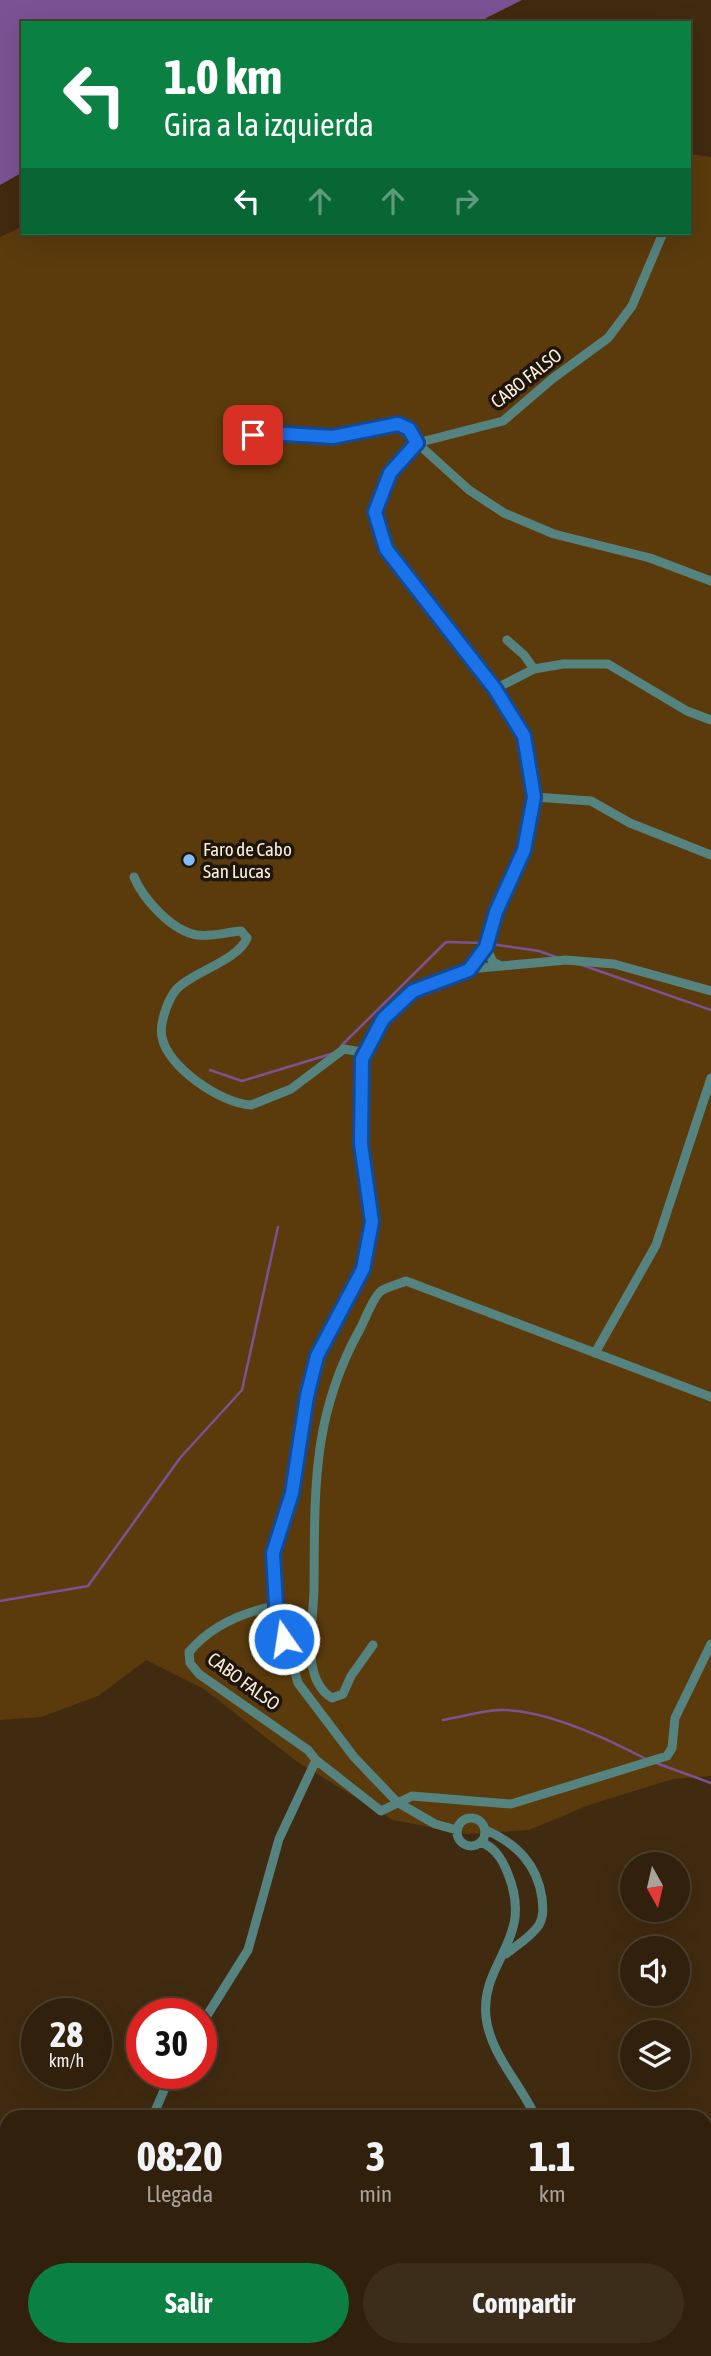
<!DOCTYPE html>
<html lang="es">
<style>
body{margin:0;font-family:"Asap Condensed",sans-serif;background:#3c2d1a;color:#f1f3f6;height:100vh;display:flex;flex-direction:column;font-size:26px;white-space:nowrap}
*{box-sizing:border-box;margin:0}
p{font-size:23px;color:#a8a39d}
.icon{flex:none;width:38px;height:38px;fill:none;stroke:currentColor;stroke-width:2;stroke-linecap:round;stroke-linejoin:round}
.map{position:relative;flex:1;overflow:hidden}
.drawer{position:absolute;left:0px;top:2110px;width:712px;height:247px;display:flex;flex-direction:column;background:#30200c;border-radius:21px 21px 0 0;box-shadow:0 7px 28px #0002,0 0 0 2px #4b3e2d}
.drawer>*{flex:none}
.guide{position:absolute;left:21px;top:21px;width:670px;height:214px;border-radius:0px;box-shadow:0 7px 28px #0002,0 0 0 2px #4b3e2d;background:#0b8043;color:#fff;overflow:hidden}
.needle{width:46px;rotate:172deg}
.fabs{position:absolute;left:620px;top:1852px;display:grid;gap:14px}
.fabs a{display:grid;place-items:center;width:70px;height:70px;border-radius:50%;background:#30200c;box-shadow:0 7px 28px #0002,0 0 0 2px #4b3e2d;font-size:35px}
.speed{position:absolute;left:21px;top:1998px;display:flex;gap:14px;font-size:35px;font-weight:700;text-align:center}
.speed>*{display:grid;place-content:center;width:91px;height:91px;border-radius:50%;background:#30200c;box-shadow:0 7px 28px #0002,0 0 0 2px #4b3e2d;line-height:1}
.speed small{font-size:18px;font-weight:400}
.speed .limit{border:10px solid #d22;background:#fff;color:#111}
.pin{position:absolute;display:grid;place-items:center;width:60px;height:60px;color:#fff;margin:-30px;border-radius:14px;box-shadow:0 4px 10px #0006}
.me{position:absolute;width:77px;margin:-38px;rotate:347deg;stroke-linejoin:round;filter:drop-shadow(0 0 5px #0008)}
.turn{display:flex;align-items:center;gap:24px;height:147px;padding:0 28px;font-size:32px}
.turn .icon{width:91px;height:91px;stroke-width:2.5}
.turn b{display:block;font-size:49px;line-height:60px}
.lanes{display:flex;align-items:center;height:66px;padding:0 28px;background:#0003;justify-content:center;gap:35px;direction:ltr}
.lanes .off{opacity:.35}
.eta{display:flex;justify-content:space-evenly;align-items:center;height:119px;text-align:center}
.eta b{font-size:42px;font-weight:700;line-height:49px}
.button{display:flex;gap:14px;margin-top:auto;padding:14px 28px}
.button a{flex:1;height:80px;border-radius:42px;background:#0b8043;color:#fff;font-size:28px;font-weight:700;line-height:80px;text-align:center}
.button a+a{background:#3c2d1a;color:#f1f3f6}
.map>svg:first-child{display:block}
.green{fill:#5b3b0c}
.water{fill:#7b5294}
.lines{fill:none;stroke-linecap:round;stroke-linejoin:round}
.stream{stroke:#7b5294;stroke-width:2.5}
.minor{stroke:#558380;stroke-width:9}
.route-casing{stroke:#114b97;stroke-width:18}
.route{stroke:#1a73e8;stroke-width:12}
.poi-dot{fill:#83bcfb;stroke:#1f160b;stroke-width:2.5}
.labels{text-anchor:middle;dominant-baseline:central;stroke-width:7;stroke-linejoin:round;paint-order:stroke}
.street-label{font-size:19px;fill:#fbeede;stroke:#1f160b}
.poi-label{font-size:19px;fill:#fbeede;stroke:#1f160b;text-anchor:start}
</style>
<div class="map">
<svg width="711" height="2356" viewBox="0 0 711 2356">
<rect width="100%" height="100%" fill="#402b10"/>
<path class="green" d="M690 154 711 157V1776L673 1779 589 1805 529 1830 467 1834 393 1820 296 1761 204 1689 146 1660 98 1696 41 1717 0 1720V237L23 226V233H690Z"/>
<path class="water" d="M0 0H522L486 18 484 23H23V172L0 185Z"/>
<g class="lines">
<path class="stream" d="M491 944 539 951 559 958
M582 965 711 1010
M341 1046 446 942 484 943
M210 1070 242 1081 334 1053
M0 1601 88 1586 180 1458 242 1390 278 1227
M443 1720C462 1717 483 1710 502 1710 546 1710 608 1739 646 1759
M656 1763 711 1783"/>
<path class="minor" d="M237 437 268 433 333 437 398 423 409 429 417 443 469 490 504 513 554 534 650 558 711 581
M507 640 524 655 534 669
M495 689 534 669 563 664H608L687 711 711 720
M534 797 591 801 630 823 711 855
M134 877C143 899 172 931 197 935 212 937 227 932 241 931L247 938C238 961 189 973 175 991 167 1002 159 1025 162 1037 167 1067 222 1104 251 1105L291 1089 344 1049 361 1052V1144L372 1222 363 1269 317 1356 307 1396 292 1493 273 1554 276 1606 298 1683 354 1757 397 1802 435 1824 457 1830
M486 947 493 962 501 966
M469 969 566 960 614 964 711 991
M362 1059 383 1019 413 991 469 969 486 947 496 912 524 850 534 797 524 736 495 689 386 549 375 512 390 473 417 443 503 421 552 379 608 338 632 306 663 233
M595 1353 656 1245 711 1078
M373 1645 351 1676 343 1694 332 1698C299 1678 314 1621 314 1588 315 1491 311 1417 360 1329 366 1318 372 1299 381 1291 387 1287 399 1284 406 1281L711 1397
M316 1760 381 1811 412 1796 511 1804 667 1756 672 1748 675 1718 711 1644
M457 1832a14 14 0 1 1 28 0a14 14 0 1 1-28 0Z
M486 1830C517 1844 537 1864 542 1898 543 1908 544 1916 539 1925 531 1937 517 1945 506 1954
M481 1842C496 1848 503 1861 508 1874 535 1940 480 1961 486 2017 490 2054 521 2084 536 2118
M201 2025 248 1950 279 1839 316 1760 308 1750 199 1674 190 1663 189 1652C211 1626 243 1612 276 1606
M152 2118 171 2074
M0 2189 7 2190
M0 2218 7 2219
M593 2350 595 2356
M102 2356 103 2350"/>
</g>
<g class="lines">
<defs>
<path id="route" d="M253 435 268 433 333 437 398 424 409 429 417 443 390 473 375 512 386 549 495 689 524 736 534 797 524 850 496 912 486 947 469 970 413 991 383 1019 362 1059 361 1144 372 1222 363 1269 317 1356 307 1396 292 1493 273 1553 276 1606 284 1639"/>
</defs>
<use href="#route" class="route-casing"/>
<use href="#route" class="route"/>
</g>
<circle class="poi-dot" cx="189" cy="860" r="7"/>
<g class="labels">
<g class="street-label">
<text transform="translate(526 378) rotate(-38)">CABO FALSO</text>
<text transform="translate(244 1681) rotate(36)">CABO FALSO</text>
</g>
<g class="poi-label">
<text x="203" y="849">Faro de Cabo<tspan x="203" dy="22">San Lucas</tspan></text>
</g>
</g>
</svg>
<div class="fabs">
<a><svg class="needle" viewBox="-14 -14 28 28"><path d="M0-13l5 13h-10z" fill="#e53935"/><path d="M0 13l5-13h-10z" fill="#a8a39d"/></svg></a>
<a><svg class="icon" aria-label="sound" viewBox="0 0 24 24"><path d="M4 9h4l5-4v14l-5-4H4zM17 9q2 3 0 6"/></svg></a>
<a><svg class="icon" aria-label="layers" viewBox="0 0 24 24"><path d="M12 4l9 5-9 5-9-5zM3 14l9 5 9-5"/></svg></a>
</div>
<div class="speed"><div>28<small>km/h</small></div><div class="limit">30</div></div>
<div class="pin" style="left:253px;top:435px;background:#d93025"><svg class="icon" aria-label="arrive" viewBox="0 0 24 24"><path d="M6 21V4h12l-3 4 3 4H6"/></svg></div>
<svg class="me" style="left:284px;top:1639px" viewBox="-20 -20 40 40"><circle r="17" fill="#1a73e8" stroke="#fff" stroke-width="3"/><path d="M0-11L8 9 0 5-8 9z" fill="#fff"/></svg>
<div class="guide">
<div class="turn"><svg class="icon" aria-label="left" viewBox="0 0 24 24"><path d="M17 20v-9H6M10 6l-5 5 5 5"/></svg><div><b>1.0 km</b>Gira a la izquierda</div></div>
<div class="lanes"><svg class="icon" aria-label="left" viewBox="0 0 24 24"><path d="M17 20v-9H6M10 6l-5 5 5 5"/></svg><svg class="icon off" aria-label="ahead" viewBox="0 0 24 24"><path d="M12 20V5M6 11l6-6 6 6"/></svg><svg class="icon off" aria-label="ahead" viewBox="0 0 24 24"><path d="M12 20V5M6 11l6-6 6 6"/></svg><svg class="icon off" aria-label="right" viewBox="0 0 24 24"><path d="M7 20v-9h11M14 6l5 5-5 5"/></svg></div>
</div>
<section class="drawer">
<div class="eta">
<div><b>08:20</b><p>Llegada</p></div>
<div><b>3</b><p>min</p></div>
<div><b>1.1</b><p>km</p></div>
</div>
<div class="button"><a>Salir</a><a>Compartir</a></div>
</section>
</div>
